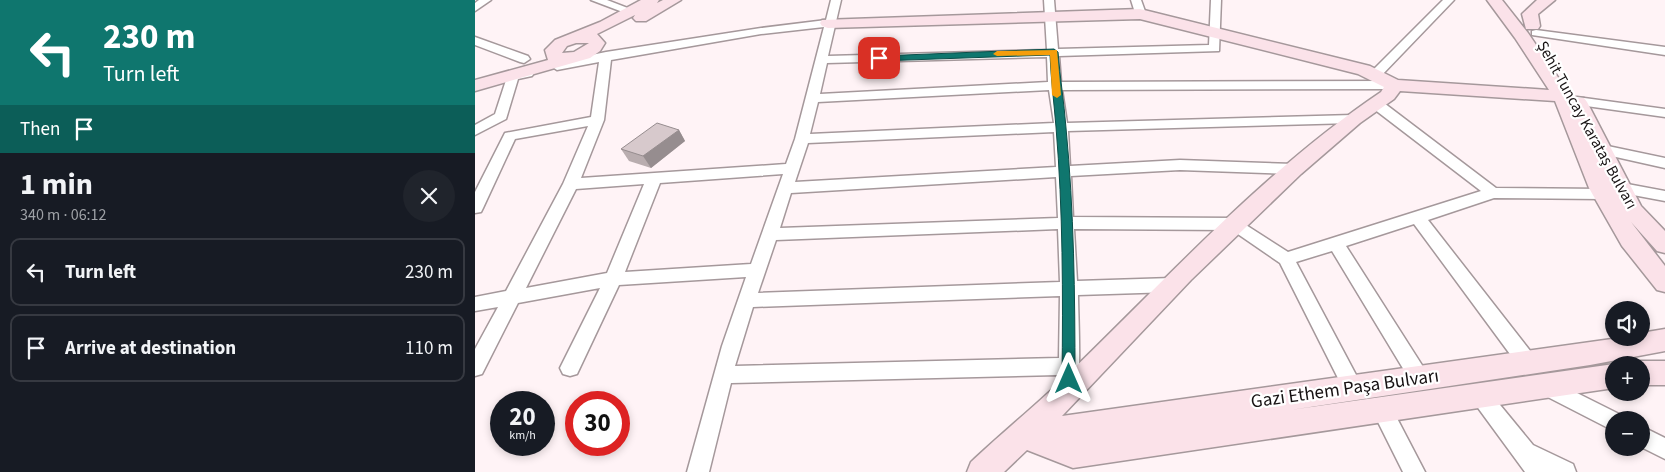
<!DOCTYPE html>
<meta charset="utf-8">
<style>
body{margin:0;font-family:"Source Sans 3",sans-serif;background:#20242c;color:#f1f3f6;height:100vh;display:flex;flex-direction:column;font-size:19px;white-space:nowrap}
*{box-sizing:border-box;margin:0}
p{font-size:16px;color:#9ea1a6}
.icon{flex:none;width:28px;height:28px;fill:none;stroke:currentColor;stroke-width:2;stroke-linecap:round;stroke-linejoin:round}
.map{position:relative;flex:1;overflow:hidden}
.drawer{display:flex;flex-direction:column;background:#171b24;width:475px}
.drawer>*{flex:none}
.hud{background:#0f766e;color:#fff;overflow:hidden}
.tools{position:absolute;left:1130px;top:301px;display:grid;gap:10px}
.tools a{display:grid;place-items:center;width:45px;height:45px;border-radius:50%;background:#171b24;box-shadow:0 2px 8px #0003;font-size:25px}
.speed{position:absolute;left:15px;top:391px;display:flex;gap:10px;font-size:25px;font-weight:700;text-align:center}
.speed>*{display:grid;place-content:center;width:65px;height:65px;border-radius:50%;background:#171b24;box-shadow:0 2px 8px #0003;line-height:1}
.speed small{font-size:12px;font-weight:400}
.speed .limit{border:8px solid #d22;background:#fff;color:#111}
.pin{position:absolute;display:grid;place-items:center;width:42px;height:42px;color:#fff;margin:-21px;border-radius:10px;box-shadow:0 2px 8px #0006}
.me{position:absolute;width:55px;margin:-28px;rotate:0deg;stroke-linejoin:round;filter:drop-shadow(0 0 4px #0008)}
.turn{display:flex;align-items:center;gap:18px;height:105px;padding:0 20px;font-size:22px}
.turn .icon{width:65px;height:65px;stroke-width:2.5}
.turn b{display:block;font-size:35px;line-height:42px}
.then{display:flex;align-items:center;height:48px;padding:0 20px;background:#0003;gap:10px;font-size:19px}
.round{display:grid;place-items:center;flex:none;width:52px;height:52px;border-radius:26px;background:#20242c}
.overview{display:flex;align-items:center;justify-content:space-between;height:85px;padding:0 20px}
h1{font-size:30px;font-weight:700;line-height:38px}
ul{padding:0;list-style:none}
li{display:flex;align-items:center;gap:15px;height:68px;margin:0 10px 8px;padding:0 10px;border:2px solid #363941;border-radius:10px}
li div{flex:1}
li b{display:block;font-size:19px}
li em{font-style:normal}
main{display:flex;flex:1;min-height:0}
.map>svg:first-child{display:block}
.lines{fill:none;stroke-linecap:round;stroke-linejoin:round}
.street-casing{stroke:#a5989b;stroke-width:3}
.secondary-casing{stroke:#a5989b;stroke-width:3}
.street{fill:#fff;fill-rule:evenodd}
.secondary{fill:#fbe2e9;fill-rule:evenodd}
.wall{fill:#b9adaf}
.shaded-wall{fill:#968d8f}
.building{fill:#d7c9cc;stroke:#968d8f}
.route{fill:#0f766e;stroke:#0a4d48}
.slow{fill:#f59e0b}
.labels{text-anchor:middle;dominant-baseline:central;stroke-width:4.5;stroke-linejoin:round;paint-order:stroke}
.street-label{font-size:16px;fill:#171213;stroke:#fff}
.near-street-label{font-size:19px;fill:#171213;stroke:#fff}
</style>
<main>
<section class="drawer">
<div class="hud">
<div class="turn"><svg class="icon" aria-label="left" viewBox="0 0 24 24"><path d="M17 20v-9H6M10 6l-5 5 5 5"/></svg><div><b>230 m</b>Turn left</div></div>
<div class="then">Then<svg class="icon" aria-label="arrive" viewBox="0 0 24 24"><path d="M6 21V4h12l-3 4 3 4H6"/></svg></div>
</div>
<div class="overview"><div><h1>1 min</h1><p>340 m · 06:12</p></div><a class="round"><svg class="icon" aria-label="close" viewBox="0 0 24 24"><path d="M6 6l12 12M18 6L6 18"/></svg></a></div>
<ul>
<li><svg class="icon" aria-label="left" viewBox="0 0 24 24"><path d="M17 20v-9H6M10 6l-5 5 5 5"/></svg><div><b>Turn left</b></div><em>230 m</em></li>
<li><svg class="icon" aria-label="arrive" viewBox="0 0 24 24"><path d="M6 21V4h12l-3 4 3 4H6"/></svg><div><b>Arrive at destination</b></div><em>110 m</em></li>
</ul>
</section>
<div class="map">
<svg width="1190" height="472" viewBox="0 0 1190 472">
<rect width="100%" height="100%" fill="#fff3f6"/>
<g class="lines">
<defs>
<path id="street" d="M4 0H16L0 11V3Z
M116 0H132L163 12 157 15 153 14Z
M356 0H366L353 56 572 50 569 0H579L583 49 734 45 736 0H746L744 51 584 56 586 82 919 81 925 85 919 89 587 90 592 123 878 115 885 119 878 123 593 131 595 166 705 160 819 164 826 169 819 174 705 170 596 176 598 217 760 218 813 252 1006 191 895 106 893 103 900 99 905 100 1021 188 1128 189 1133 190 1136 194 1133 198 1128 199 1019 198 953 220 1060 357 1063 363 1060 369 1053 371 1046 369 939 224 871 246 952 373 955 379 952 385 945 388 938 385 857 251 821 262 888 388 885 394 878 397 871 394 805 263 757 230 599 229 602 281 697 278 703 280 706 285 703 290 697 292 603 295C603 317 607 383 600 398L593 401 586 398 583 392V375L256 383 234 472H212L247 346 271 277 144 285 102 374 95 376 88 374 85 368 125 288 43 303 7 374 0 376V349L23 307 0 311V297L31 291 88 184 113 126 40 139 8 208 6 212 0 213V192L30 133 116 117 124 62 82 70 76 66 78 63 131 52 286 28 351 20ZM349 27 320 139 311 164 106 178 129 120 136 60 286 34ZM572 57 573 82 345 94 352 63ZM574 90 579 123 335 134 343 102ZM579 132 581 167 320 182 333 143ZM308 174 276 264 150 272 185 183ZM581 177 583 218 305 228 316 193ZM169 184 132 273 51 288 101 189ZM583 229 585 282 283 293 301 240ZM585 296 584 358 260 366 278 307Z
M656 0H666L671 14 669 16H661Z
M968 0H979L904 78H896L894 75 896 72Z
M1061 30 1190 47V55L1057 35V31Z
M0 37 53 56 55 59 49 63 45 62 0 45Z
M53 69 59 73 57 76 43 79 31 119 0 135V125L20 114 33 74Z
M1102 97 1190 109V117L1097 104 1095 101 1097 98Z
M1128 145 1190 158V168L1123 153 1121 150Z
M1147 183 1190 191V201L1142 192 1139 188 1142 184Z
M1070 377 1146 415 1148 420H1139V431L1063 392 1060 386 1063 380Z
M1005 386 1012 389 1058 445 1098 464 1101 472H1050L998 401 995 395 998 389Z
M906 399 913 401 950 472H928L896 408 899 401Z
M1166 426 1190 438V459L1166 447Z"/>
<path id="secondary" d="M166 0H184L182 3 188 0H206L171 21H161L158 18 160 15 122 34 130 43 125 51 115 58 0 91V80L73 60 70 50 80 40 125 22ZM101 43H114L99 52 87 53 92 46Z
M1012 0H1027L1053 33 1097 98H1109L1112 102 1166 206 1190 231V253L1182 251 1156 222 1190 266V292L1182 290 1147 246 1114 188 1080 101 925 91 919 99 885 123 826 174 716 280 587 416 1144 338H1166V333L1190 329V351L1115 365 815 410 1139 364 1141 365H1139V388L598 468 552 450 529 472H492L496 462C525 435 555 410 584 383 688 283 786 173 906 92L909 87 883 74 665 19 353 28 347 26 345 23 347 20 665 9 895 66 923 80 1074 90 1040 38Z
M1062 0H1080L1063 14 1065 26 1063 29H1051L1047 14Z
M1166 361H1190V385H1166V365H1156Z"/>
</defs>
<use href="#street" class="street-casing"/>
<use href="#secondary" class="secondary-casing"/>
<use href="#street" class="street"/>
<use href="#secondary" class="secondary"/>
</g>
<path class="wall" d="M204 130 210 141 176 168 154 161 146 149Z"/>
<path class="shaded-wall" d="M204 130 210 141 176 168 168 156Z"/>
<path class="building" d="M182 123 204 130 168 156 146 149Z"/>
<path class="route" d="M579 49 583 52C585 78 589 102 591 128 599 211 600 295 600 379L598 383 594 385 589 383 587 379C588 295 588 210 581 127 579 103 576 79 575 55L404 61 400 58 404 56Z"/>
<path class="slow" d="M582 50 586 95 582 98 577 95 575 55 522 56 518 54 522 51Z"/>
<g class="labels">
<g class="street-label">
<text transform="translate(1112 125) rotate(61)">Şehit Tuncay Karataş Bulvarı</text>
</g>
<g class="near-street-label">
<text transform="translate(870 389) rotate(-8)">Gazi Ethem Paşa Bulvarı</text>
</g>
</g>
</svg>
<div class="tools">
<a><svg class="icon" aria-label="sound" viewBox="0 0 24 24"><path d="M4 9h4l5-4v14l-5-4H4zM17 9q2 3 0 6"/></svg></a>
<a>+</a>
<a>−</a>
</div>
<div class="speed"><div>20<small>km/h</small></div><div class="limit">30</div></div>
<div class="pin" style="left:404px;top:58px;background:#d93025"><svg class="icon" aria-label="arrive" viewBox="0 0 24 24"><path d="M6 21V4h12l-3 4 3 4H6"/></svg></div>
<svg class="me" style="left:594px;top:379px" viewBox="-20 -20 40 40"><path d="M0-17L14 15 0 8-14 15z" fill="#0f766e" stroke="#fff" stroke-width="4"/></svg>
</div>
</main>
